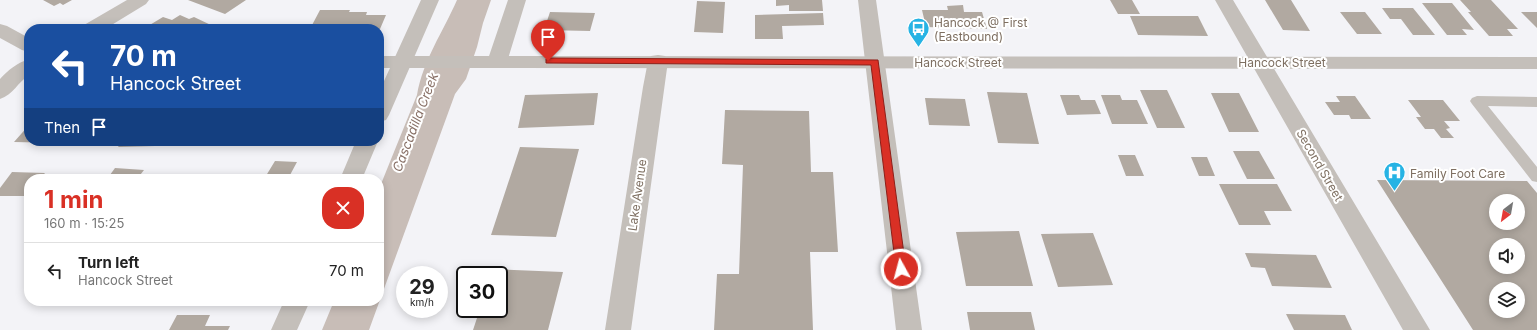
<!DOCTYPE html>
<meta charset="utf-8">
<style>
body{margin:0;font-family:Inter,sans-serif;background:#f6f6f6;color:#222;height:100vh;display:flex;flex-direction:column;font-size:15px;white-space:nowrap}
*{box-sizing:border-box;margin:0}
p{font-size:13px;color:#767676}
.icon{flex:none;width:22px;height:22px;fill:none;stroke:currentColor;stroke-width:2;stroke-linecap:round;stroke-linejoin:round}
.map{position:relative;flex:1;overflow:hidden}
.details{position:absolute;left:24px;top:174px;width:360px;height:132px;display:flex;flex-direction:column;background:#fff;border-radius:16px;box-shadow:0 2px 10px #0003}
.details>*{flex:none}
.top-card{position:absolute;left:24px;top:24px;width:360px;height:122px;border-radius:16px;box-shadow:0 2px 10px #0003;background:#1a4fa0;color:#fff;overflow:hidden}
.needle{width:26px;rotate:211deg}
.controls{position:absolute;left:1489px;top:194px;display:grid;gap:8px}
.controls a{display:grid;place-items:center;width:36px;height:36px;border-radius:50%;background:#fff;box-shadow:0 2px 10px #0003;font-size:20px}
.speed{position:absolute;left:396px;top:266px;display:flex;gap:8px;font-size:20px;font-weight:700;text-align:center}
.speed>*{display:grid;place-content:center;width:52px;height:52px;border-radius:50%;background:#fff;box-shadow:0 2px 10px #0003;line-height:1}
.speed small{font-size:10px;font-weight:400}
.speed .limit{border:2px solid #111;border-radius:6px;background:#fff;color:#111}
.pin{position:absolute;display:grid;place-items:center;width:34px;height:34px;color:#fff;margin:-41px -17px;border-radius:50% 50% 50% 0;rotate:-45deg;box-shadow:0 0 4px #0007}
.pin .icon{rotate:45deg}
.me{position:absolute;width:44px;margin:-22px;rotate:353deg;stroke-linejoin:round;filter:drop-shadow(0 0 3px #0008)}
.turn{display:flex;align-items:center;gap:14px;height:84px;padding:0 20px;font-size:18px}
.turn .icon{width:52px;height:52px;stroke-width:2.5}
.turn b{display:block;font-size:28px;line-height:34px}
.then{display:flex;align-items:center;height:38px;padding:0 20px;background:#0003;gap:8px;font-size:15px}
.round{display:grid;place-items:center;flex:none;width:42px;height:42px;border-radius:16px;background:#f6f6f6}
.overview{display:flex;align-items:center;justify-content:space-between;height:68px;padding:0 20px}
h1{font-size:24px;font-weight:700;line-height:30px;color:#d93025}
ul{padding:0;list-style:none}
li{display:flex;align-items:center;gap:12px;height:56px;padding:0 20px;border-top:1px solid #e0e0e0}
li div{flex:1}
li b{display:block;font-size:15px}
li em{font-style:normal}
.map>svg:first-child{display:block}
.water{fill:#c8bdb7}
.building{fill:#b1a9a1;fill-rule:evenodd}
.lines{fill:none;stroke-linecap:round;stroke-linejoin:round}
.service{fill:#c4bfba;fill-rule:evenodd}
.minor{fill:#c4bfba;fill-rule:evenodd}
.tertiary{fill:#c4bfba;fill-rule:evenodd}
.route{fill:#d93025;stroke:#8d1f18}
.labels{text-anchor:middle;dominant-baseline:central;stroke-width:4;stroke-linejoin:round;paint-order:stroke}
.poi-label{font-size:12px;fill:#7e6f61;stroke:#fff;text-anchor:start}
.street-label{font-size:12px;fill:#7e6f61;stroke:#fff}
.water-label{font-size:13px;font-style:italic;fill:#887066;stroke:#fff}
</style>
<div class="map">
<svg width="1537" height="330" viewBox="0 0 1537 330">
<rect width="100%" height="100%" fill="#f3f3f7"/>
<path class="water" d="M457 0H491L483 23 477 47 466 79 455 94 369 330H322L334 301H379V189L417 95C423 60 443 32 457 0Z"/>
<path class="building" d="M43 0H72L63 5 60 3 54 6Z
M188 0H246L225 14Z
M776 0H822L823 11H789V5L776 6Z
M1110 0H1132L1140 14H1118Z
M1265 0H1291L1310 31 1283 30Z
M1460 0H1491L1518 29H1507L1513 36H1489L1468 12H1471Z
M697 1 725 2 723 33 694 32Z
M1422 3H1452L1474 30 1462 29 1467 35H1447Z
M963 5 964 12H982L987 29 926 27 922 10H948L947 6Z
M1382 8H1413L1435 35H1413L1401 19H1390Z
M320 10H350L349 12H367L366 15H386L380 29H336L337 26 311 27Z
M550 12 595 13 590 31 544 30Z
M1340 12H1365L1382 34H1357Z
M1521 12H1537V28Z
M823 13 824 25 782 26 783 39H755V15Z
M180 15 189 19 194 17 213 26 208 29H143L163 17 172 20Z
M1130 16H1198L1208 36 1138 35Z
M1140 90H1167L1185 128H1157Z
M987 92 1027 93 1039 144 998 143Z
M598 93 594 125 518 128 525 95Z
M1211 93H1239L1259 132H1229Z
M1060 95H1079L1081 100H1095L1101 114 1067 115Z
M1101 95H1120L1122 100H1137L1148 124H1112Z
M1336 96H1355L1371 119H1351L1349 115H1334L1325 102H1340Z
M925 98 965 99 970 126 929 125Z
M1408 100H1443L1460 121H1444L1450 128 1446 129 1454 138H1441L1434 129H1425L1416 117H1421Z
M725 110 809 111 811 172H833L838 252H810L813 330H714L717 274H739L743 165 722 164Z
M29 125V141H63L61 143 14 142Z
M122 141H159L155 146 118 147Z
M520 147 579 149 556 237 491 235Z
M1233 151H1259L1275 179H1247Z
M1118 155H1135L1144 176H1126Z
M1191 157H1207L1215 176H1199Z
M275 161 297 162 290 175 308 176 306 179H264Z
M115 168 144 170 137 179H107Z
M12 172 45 173 40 179H29V193L26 196H0V188Z
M174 176 202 177 201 179H172Z
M1377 180 1527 181 1537 193V330H1473ZM1496 201H1518V223H1496ZM1496 245H1518V267H1496ZM1496 289H1518V311H1496Z
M1219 184H1277L1292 211H1264L1271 225H1239Z
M1019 231 1033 286H966L956 232Z
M1093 233 1113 285 1058 287 1041 234Z
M1245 253 1316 255 1332 288 1272 286 1265 268 1251 267Z
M493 269 563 272 548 330H473L480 309H499V275H491Z
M967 312H1031L1035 330H970Z
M1286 314 1345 315 1352 330H1294Z
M177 315H210L205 326H230L228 330H169Z"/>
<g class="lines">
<path class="service" d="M1477 96 1537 97V107L1488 106 1537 167V182L1532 181 1472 104 1470 101 1472 98Z"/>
<path class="minor" d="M127 0H149L146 4 105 29H82L84 25Z
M421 0H439L389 115 386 120 379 122V92Z
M508 0H526L507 62 504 67 497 68 490 67 487 62Z
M858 0H876L922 330H896Z
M1215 0H1233L1430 330H1403Z
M658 55 665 56 668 61 631 330H605L643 87 648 61 651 56Z
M356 141H378L362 179H340Z
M284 301H310L297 330H271Z"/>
<path class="tertiary" d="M0 24 7 26 29 38V52L22 50 0 38Z
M379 56 1537 57V69L379 68Z
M29 59V75C18 82 13 95 0 99V79C8 70 17 63 29 59Z"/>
</g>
<path class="route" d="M548 58 878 60 906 269 905 272 901 273 898 272 896 269 871 65 546 63V59Z"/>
<defs>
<symbol id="bus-pin" viewBox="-11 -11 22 30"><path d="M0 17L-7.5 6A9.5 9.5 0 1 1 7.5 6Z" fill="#26b3e4" stroke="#fff"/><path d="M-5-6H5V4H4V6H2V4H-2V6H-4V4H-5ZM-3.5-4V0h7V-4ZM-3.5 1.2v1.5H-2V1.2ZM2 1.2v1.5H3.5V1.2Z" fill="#fff"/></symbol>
<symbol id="hospital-pin" viewBox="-11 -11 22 30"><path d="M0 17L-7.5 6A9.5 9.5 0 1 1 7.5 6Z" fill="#26b3e4" stroke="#fff"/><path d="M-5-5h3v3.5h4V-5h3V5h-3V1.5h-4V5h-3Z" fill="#fff"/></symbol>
</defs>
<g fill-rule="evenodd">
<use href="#bus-pin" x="906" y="16" width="25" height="34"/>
<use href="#hospital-pin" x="1382" y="160" width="25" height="34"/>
</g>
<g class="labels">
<g class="poi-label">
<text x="934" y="22">Hancock @ First<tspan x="934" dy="14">(Eastbound)</tspan></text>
<text x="1410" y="173">Family Foot Care</text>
</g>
<g class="street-label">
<text x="958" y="62">Hancock Street</text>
<text x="1282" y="62">Hancock Street</text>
<text transform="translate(1320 165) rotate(60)">Second Street</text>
<text transform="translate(637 195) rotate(-82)">Lake Avenue</text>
</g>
<g class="water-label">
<text transform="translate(415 122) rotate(-69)">Cascadilla Creek</text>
</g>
</g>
</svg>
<div class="controls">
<a><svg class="needle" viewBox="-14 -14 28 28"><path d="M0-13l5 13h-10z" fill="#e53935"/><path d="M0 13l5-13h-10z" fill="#767676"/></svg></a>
<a><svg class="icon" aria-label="sound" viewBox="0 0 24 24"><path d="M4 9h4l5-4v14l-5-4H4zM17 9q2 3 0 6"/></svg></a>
<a><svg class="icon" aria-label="layers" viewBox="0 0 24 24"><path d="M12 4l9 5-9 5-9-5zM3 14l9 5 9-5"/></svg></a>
</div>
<div class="speed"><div>29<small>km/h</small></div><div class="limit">30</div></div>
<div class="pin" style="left:548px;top:61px;background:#d93025"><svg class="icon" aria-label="arrive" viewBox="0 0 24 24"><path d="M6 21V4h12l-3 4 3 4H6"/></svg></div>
<svg class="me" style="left:901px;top:269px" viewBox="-20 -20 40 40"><circle r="17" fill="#d93025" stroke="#fff" stroke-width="3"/><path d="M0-11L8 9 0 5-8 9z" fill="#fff"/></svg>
<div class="top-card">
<div class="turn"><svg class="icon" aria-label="left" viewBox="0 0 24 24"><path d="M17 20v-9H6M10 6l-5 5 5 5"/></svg><div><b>70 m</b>Hancock Street</div></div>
<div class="then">Then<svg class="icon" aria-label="arrive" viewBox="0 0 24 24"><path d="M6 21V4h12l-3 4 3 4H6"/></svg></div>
</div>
<section class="details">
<div class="overview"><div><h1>1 min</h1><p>160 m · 15:25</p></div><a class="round" style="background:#d93025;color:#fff"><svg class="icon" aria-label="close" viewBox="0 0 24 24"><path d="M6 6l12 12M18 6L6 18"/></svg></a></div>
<ul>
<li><svg class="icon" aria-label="left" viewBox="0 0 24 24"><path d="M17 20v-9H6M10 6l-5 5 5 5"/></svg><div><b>Turn left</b><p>Hancock Street</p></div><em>70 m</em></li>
</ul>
</section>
</div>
